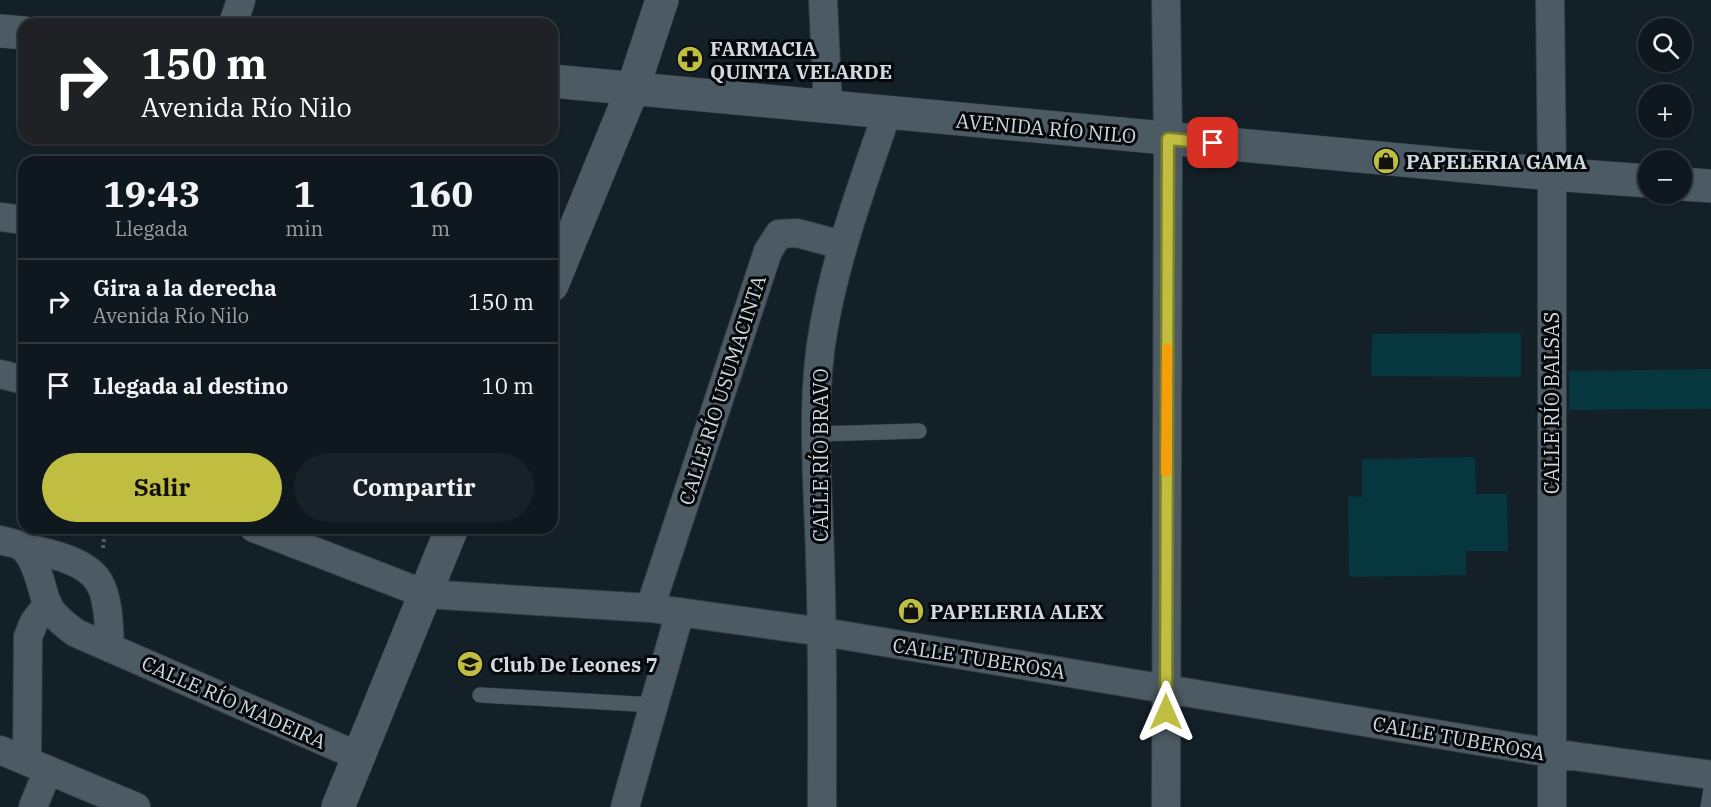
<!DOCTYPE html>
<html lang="es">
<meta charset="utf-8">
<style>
body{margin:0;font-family:"IBM Plex Serif",serif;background:#182127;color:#f1f3f6;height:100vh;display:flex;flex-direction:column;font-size:22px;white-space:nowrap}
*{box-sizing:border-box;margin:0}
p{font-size:20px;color:#9ba0a4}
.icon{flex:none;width:33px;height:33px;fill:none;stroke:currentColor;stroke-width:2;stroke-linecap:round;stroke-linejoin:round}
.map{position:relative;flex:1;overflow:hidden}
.panel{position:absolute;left:18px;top:156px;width:540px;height:378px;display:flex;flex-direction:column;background:#0f181e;border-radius:18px;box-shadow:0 2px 4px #0004,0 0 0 2px #2f373c}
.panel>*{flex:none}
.top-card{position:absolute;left:18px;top:18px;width:540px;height:126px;border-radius:18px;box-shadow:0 2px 4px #0004,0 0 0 2px #2f373c;background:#202124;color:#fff;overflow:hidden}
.tools{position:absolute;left:1638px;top:18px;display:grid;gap:12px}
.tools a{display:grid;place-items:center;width:54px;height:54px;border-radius:50%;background:#0f181e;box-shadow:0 2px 4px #0004,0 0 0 2px #2f373c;font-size:30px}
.pin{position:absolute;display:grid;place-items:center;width:51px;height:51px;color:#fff;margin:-26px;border-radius:12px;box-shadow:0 3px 9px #0006}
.me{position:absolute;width:66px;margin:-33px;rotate:0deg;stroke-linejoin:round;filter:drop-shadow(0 0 4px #0008)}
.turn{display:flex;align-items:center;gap:21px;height:126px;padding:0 24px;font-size:27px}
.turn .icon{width:78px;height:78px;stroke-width:2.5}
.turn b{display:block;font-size:42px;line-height:51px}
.eta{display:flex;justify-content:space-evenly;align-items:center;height:102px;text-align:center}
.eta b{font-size:36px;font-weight:700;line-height:42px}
.primary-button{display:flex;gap:12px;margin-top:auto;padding:12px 24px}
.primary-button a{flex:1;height:69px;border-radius:36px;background:#c0be41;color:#111;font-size:24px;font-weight:700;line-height:69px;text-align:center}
.primary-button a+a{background:#182127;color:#f1f3f6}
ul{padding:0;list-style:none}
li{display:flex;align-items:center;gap:18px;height:84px;padding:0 24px;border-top:2px solid #2f373c}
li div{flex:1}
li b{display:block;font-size:22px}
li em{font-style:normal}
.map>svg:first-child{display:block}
.building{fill:#06373f}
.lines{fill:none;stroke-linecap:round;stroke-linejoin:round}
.service-casing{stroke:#343c42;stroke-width:16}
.minor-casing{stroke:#343c42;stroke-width:30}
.tertiary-casing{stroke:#343c42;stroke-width:34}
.path{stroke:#515c63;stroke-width:4;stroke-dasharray:3 3;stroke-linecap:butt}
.service{stroke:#4c5a63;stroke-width:15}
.minor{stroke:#4c5a63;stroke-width:28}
.tertiary{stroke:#4c5a63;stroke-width:33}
.route-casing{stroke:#7d7c2a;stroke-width:15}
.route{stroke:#c0be41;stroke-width:10}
.slow{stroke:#f59e0b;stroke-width:10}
.labels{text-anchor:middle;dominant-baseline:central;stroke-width:6;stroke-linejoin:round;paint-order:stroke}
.poi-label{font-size:20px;font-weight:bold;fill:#d2dae0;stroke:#05090c;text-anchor:start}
.street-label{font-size:20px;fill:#d2dae0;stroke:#05090c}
</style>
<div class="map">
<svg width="1711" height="807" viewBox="0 0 1711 807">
<rect width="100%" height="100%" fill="#142028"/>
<path class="building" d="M1521 333V377L1371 376 1372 334Z
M1711 369V409L1569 410V371Z
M1475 457 1476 494H1507L1508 551H1466V575L1349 577 1348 496 1362 497V459Z"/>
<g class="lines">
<defs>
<path id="service" d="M817 434 919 431
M480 695 654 705
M1708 807 1711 789"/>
<path id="minor" d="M823 0 828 107
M1550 0 1552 174V807
M233 24 241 0
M0 217 24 220
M0 374 24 380
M254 528 425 594 650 608 823 632 1551 753 1711 775
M0 540C6 542 17 543 22 547 37 558 41 588 47 603 52 615 65 625 76 633L358 756
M23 547C46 553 85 559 99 582 109 599 109 629 110 648
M650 608 768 251 779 234 797 233 842 245
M0 750 136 807
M27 761 28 637 34 622 48 604
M33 807 48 770
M625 807 680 612
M822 807C822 724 823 641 820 557 818 481 810 401 824 326 837 253 863 183 887 113
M1166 807 1168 139 1166 0"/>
<path id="tertiary" d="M0 31 24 33
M552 81 1552 174 1648 181
M1682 184 1711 186
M552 285 633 88 662 0
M338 807 452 528"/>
</defs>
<use href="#service" class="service-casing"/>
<use href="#minor" class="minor-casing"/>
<use href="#tertiary" class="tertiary-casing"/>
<path class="path" d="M103 548 105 528"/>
<use href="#service" class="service"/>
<use href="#minor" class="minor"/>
<use href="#tertiary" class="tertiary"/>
</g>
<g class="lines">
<defs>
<path id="route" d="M1166 712 1168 139 1213 143"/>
</defs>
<use href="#route" class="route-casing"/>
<use href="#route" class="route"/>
<path class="slow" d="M1166 472 1167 348"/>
</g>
<defs>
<symbol id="pharmacy-disc" viewBox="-11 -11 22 22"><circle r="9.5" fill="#c0be41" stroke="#05090c"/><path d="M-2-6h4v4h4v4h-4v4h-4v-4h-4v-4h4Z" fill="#111"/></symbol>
<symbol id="shop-disc" viewBox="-11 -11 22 22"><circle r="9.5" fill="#c0be41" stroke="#05090c"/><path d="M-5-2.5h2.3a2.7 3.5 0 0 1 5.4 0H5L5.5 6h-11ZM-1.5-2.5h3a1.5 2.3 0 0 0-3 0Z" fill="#111"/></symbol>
<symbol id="school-disc" viewBox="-11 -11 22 22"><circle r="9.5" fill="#c0be41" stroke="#05090c"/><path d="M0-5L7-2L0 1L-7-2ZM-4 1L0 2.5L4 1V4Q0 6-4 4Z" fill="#111"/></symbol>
</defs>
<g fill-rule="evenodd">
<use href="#pharmacy-disc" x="675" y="44" width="30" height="30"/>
<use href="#shop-disc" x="1371" y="146" width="30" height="30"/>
<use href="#shop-disc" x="896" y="596" width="30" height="30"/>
<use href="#school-disc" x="455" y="649" width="30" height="30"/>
</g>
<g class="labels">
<g class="poi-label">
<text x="710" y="48">FARMACIA<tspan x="710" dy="23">QUINTA VELARDE</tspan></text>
<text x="1406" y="161">PAPELERIA GAMA</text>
<text x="930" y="611">PAPELERIA ALEX</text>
<text x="490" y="664">Club De Leones 7</text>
</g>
<g class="street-label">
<text transform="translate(1046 128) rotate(5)">AVENIDA RÍO NILO</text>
<text transform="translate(722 390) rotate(-72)">CALLE RÍO USUMACINTA</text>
<text transform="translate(1551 403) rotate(-90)">CALLE RÍO BALSAS</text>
<text transform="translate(820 455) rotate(-90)">CALLE RÍO BRAVO</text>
<text transform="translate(979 658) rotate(9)">CALLE TUBEROSA</text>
<text transform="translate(234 702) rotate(24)">CALLE RÍO MADEIRA</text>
<text transform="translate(1459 738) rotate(10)">CALLE TUBEROSA</text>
</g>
</g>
</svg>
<div class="tools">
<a><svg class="icon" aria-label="search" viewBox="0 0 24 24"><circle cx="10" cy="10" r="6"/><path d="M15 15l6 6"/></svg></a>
<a>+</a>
<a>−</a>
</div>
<div class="pin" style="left:1213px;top:143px;background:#d93025"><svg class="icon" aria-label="arrive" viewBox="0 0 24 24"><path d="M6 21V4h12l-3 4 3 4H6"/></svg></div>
<svg class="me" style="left:1166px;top:712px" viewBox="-20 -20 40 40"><path d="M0-17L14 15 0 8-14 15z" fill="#c0be41" stroke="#fff" stroke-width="4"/></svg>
<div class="top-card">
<div class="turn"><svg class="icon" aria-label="right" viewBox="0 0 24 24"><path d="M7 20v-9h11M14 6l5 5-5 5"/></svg><div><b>150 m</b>Avenida Río Nilo</div></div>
</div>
<section class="panel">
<div class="eta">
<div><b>19:43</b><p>Llegada</p></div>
<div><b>1</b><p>min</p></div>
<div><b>160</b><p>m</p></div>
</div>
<ul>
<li><svg class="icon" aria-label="right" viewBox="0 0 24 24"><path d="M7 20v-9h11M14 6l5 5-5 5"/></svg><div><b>Gira a la derecha</b><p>Avenida Río Nilo</p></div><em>150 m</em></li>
<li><svg class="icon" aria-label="arrive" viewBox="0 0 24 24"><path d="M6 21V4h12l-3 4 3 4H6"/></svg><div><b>Llegada al destino</b></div><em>10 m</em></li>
</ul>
<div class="primary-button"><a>Salir</a><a>Compartir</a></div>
</section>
</div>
